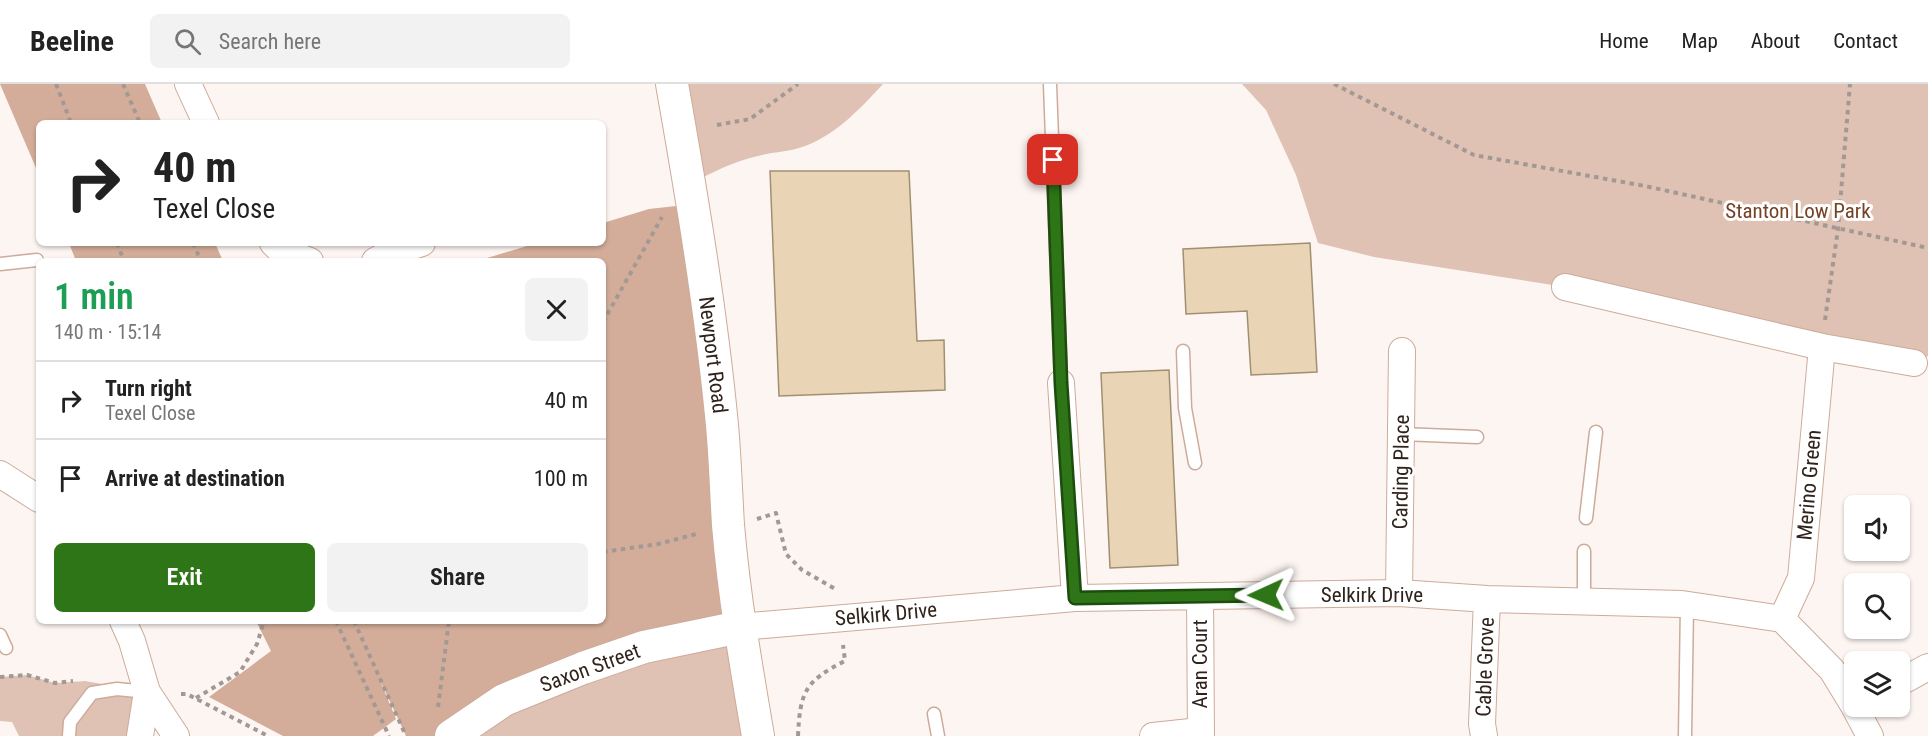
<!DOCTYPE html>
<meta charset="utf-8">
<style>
body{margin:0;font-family:"Roboto Condensed",sans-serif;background:#f2f2f2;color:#222;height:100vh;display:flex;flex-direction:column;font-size:22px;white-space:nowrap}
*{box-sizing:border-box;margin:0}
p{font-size:20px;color:#767676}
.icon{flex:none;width:33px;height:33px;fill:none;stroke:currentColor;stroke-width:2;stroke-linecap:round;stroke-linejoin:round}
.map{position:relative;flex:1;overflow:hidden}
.side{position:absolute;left:36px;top:174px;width:570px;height:366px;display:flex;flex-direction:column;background:#fff;border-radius:9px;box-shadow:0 2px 4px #0004}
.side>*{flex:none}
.top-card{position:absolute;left:36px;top:36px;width:570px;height:126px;border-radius:9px;box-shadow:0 2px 4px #0004;background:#fff;color:#222;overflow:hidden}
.buttons{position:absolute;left:1844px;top:411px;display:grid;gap:12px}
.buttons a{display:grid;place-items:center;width:66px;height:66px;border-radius:9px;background:#fff;box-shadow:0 2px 4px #0004;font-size:30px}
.pin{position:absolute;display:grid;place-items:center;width:51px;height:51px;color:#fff;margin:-26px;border-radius:12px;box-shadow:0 3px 9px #0006}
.me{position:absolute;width:66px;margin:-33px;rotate:269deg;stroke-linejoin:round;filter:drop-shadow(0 0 4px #0008)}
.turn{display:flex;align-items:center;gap:21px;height:126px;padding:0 18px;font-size:27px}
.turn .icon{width:78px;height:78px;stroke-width:2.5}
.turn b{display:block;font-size:42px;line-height:51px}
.round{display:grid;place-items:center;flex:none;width:63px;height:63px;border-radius:9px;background:#f2f2f2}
.head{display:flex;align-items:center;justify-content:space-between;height:102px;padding:0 18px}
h1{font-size:36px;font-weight:600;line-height:45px;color:#1e9e55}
.action{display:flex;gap:12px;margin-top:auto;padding:12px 18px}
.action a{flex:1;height:69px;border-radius:9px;background:#2e7517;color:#fff;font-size:24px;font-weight:600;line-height:69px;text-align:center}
.action a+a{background:#f2f2f2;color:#222}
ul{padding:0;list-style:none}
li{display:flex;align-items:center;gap:18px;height:78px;padding:0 18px;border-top:2px solid #e0e0e0}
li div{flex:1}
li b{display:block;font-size:22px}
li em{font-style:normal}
header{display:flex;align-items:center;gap:36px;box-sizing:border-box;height:84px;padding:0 30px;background:#fff;border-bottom:2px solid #e0e0e0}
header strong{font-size:28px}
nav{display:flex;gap:33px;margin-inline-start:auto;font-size:21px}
.search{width:420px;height:54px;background:#f2f2f2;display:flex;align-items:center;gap:15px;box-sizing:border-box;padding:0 21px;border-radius:9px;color:#767676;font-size:22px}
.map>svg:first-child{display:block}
.green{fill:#dfc2b3}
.forest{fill:#d3ad9a}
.building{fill:#e9d5b5;stroke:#a18f71;stroke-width:1.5}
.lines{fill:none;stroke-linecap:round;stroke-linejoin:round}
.service-casing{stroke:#cdab9a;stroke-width:15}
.minor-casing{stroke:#cdab9a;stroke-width:28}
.tertiary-casing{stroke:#cdab9a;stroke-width:34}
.path{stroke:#a39994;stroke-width:4;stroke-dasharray:4.5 4.5;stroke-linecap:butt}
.service{stroke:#fff;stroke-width:12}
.minor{stroke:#fff;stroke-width:26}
.tertiary{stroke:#fff;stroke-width:32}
.route-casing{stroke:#1e4c0f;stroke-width:15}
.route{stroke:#2e7517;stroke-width:10}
.labels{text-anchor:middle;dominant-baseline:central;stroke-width:6;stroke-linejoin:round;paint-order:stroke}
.park-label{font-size:21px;fill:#754226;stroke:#fff}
.street-label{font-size:21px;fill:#30231c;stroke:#fff}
</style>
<header>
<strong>Beeline</strong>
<div class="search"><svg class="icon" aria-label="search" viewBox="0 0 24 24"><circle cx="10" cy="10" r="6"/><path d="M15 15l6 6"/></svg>Search here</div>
<nav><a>Home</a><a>Map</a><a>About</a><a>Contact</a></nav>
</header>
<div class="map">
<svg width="1928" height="652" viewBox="0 0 1928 652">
<rect width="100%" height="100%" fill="#fdf5f2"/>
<path class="green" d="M672 0H883C860 25 833 54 799 64 786 68 772 68 758 72 734 77 711 89 690 100Z
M1242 0H1928V272L1914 279 1565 203 1374 173 1318 159 1296 91 1266 26Z
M740 543 758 652H451L504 616Z
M27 591 55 599 85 597 147 608 140 652H19L12 638 0 637V593Z"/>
<path class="forest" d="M0 0H145L162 39H39V91Z
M694 120 740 543 644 563 451 652H406L379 594 396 635 373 652H283L209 613 271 567 256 537H603V177H477L537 159H603V139L649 125Z
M69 159H215L223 177H76Z"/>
<path class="building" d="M770 87H909L917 257 944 256 945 306 779 312Z
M1310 159 1317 288 1251 291 1247 227 1186 230 1183 165Z
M1169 286 1178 481 1110 484 1101 289Z"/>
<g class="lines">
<defs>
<path id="service" d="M1050 0 1061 299
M0 180 37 176
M1183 267 1185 324 1195 379
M1401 350 1477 353
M1586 434 1596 348
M1584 517V467
M0 551 6 564
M934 630 938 652
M69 652 70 638 92 609 117 605 147 608
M1685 652 1687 521"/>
<path id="minor" d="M188 0 206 39
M273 159 279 165 310 177
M375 177 386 171 422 159
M1565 203 1822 263
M1061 299 1075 514
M0 390 39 415
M1399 509 1402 267
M1200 512 1201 652
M1782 535 1801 494 1822 263 1914 279
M123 537 132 557 147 608 176 652
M740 543 1075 514 1399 509 1487 515 1682 520 1782 535 1832 586 1854 622
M1899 599 1928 583
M1854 622 1870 652
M140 652 147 608
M1153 652 1200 647
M1484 652 1482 640 1487 515"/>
<path id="tertiary" d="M672 0C692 113 711 227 722 341 725 374 726 408 728 441 734 512 746 582 758 652
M451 652 504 616 583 584 644 563 740 543"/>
</defs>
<use href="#service" class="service-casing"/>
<use href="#minor" class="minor-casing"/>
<use href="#tertiary" class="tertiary-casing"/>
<path class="path" d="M56 0 71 39
M123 0 140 39
M1334 0 1474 71 1645 102 1928 164
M717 41 750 35 798 0
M117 159 124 177
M193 159 201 177
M1825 236 1838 145 1850 0
M603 238 662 133
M757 435 776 429 786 470 802 486 837 506
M603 468 658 460 700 449
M336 537 389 652
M354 537 406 652
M0 593 27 591 55 599 73 597
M181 610H187L268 652
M196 614 240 588 257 560 264 537
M438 623 449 537
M798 652C800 608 805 597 845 577L843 561"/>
<use href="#service" class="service"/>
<use href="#minor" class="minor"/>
<use href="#tertiary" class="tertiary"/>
</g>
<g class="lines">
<defs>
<path id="route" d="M1053 76 1061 299 1075 514 1266 511"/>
</defs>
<use href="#route" class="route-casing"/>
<use href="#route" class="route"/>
</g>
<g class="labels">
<g class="park-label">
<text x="1798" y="127">Stanton Low Park</text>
</g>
<g class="street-label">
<text transform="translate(713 271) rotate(83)">Newport Road</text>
<text transform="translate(1401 388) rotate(-89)">Carding Place</text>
<text transform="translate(1809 401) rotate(-85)">Merino Green</text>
<text x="1372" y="511">Selkirk Drive</text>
<text transform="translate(886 530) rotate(-5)">Selkirk Drive</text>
<text transform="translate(1200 580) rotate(-90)">Aran Court</text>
<text transform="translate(1485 583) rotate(-88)">Cable Grove</text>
<text transform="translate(590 584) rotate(-20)">Saxon Street</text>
</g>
</g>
</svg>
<div class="buttons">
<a><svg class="icon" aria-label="sound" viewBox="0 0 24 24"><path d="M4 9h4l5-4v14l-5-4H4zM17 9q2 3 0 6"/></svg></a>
<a><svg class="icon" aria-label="search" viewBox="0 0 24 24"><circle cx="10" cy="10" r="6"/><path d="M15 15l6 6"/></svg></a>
<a><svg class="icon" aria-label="layers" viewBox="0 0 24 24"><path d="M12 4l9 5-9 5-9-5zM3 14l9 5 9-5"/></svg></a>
</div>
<div class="pin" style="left:1053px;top:76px;background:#d93025"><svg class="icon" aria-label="arrive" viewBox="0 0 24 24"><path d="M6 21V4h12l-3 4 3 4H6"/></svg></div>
<svg class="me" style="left:1266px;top:511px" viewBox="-20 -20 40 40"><path d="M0-17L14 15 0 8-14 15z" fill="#2e7517" stroke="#fff" stroke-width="4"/></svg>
<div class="top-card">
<div class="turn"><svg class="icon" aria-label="right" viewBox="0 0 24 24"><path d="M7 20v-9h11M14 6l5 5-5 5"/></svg><div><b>40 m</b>Texel Close</div></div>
</div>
<section class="side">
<div class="head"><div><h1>1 min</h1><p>140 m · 15:14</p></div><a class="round"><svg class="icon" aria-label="close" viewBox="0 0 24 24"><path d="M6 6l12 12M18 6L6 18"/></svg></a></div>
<ul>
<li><svg class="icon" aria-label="right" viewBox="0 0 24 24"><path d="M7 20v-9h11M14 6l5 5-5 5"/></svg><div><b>Turn right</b><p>Texel Close</p></div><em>40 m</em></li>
<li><svg class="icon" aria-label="arrive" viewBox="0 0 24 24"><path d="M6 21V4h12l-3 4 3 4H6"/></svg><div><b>Arrive at destination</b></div><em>100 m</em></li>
</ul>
<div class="action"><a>Exit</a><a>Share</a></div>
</section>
</div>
